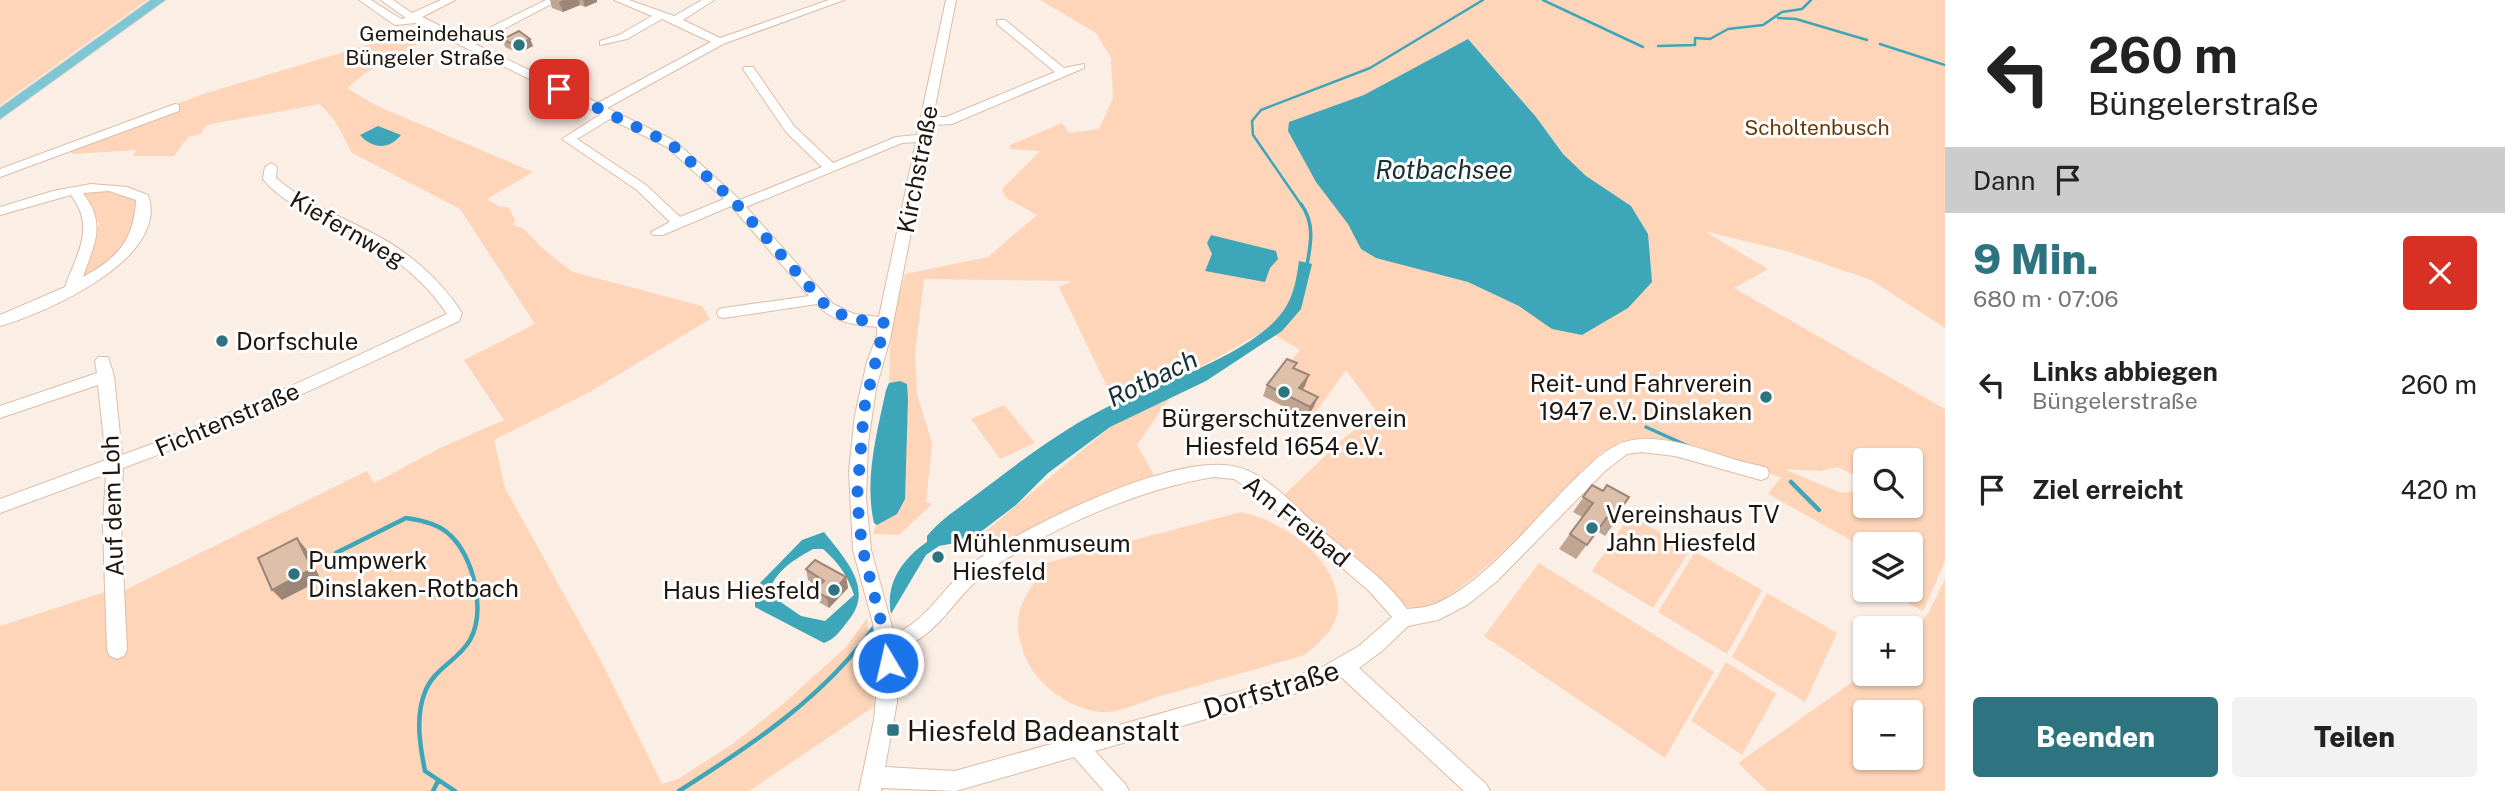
<!DOCTYPE html>
<html lang="de">
<meta charset="utf-8">
<style>
body{margin:0;font-family:"Public Sans",sans-serif;background:#f2f2f2;color:#222;height:100vh;display:flex;flex-direction:column;font-size:26px;white-space:nowrap}
*{box-sizing:border-box;margin:0}
p{font-size:23px;color:#767676}
.icon{flex:none;width:38px;height:38px;fill:none;stroke:currentColor;stroke-width:2;stroke-linecap:round;stroke-linejoin:round}
.map{position:relative;flex:1;overflow:hidden}
.details{display:flex;flex-direction:column;background:#fff;width:560px}
.details>*{flex:none}
.banner{background:#fff;color:#222;overflow:hidden}
.controls{position:absolute;left:1853px;top:448px;display:grid;gap:14px}
.controls a{display:grid;place-items:center;width:70px;height:70px;border-radius:7px;background:#fff;box-shadow:0 2px 5px #0004;font-size:35px}
.pin{position:absolute;display:grid;place-items:center;width:60px;height:60px;color:#fff;margin:-30px;border-radius:14px;box-shadow:0 4px 10px #0006}
.me{position:absolute;width:77px;margin:-38px;rotate:351deg;stroke-linejoin:round;filter:drop-shadow(0 0 5px #0008)}
.turn{display:flex;align-items:center;gap:24px;height:147px;padding:0 28px;font-size:32px}
.turn .icon{width:91px;height:91px;stroke-width:2.5}
.turn b{display:block;font-size:49px;line-height:60px}
.then{display:flex;align-items:center;height:66px;padding:0 28px;background:#0003;gap:14px;font-size:26px}
.round{display:grid;place-items:center;flex:none;width:74px;height:74px;border-radius:7px;background:#f2f2f2}
.headline{display:flex;align-items:center;justify-content:space-between;height:119px;padding:0 28px}
h1{font-size:42px;font-weight:800;line-height:52px;color:#2d7380}
.primary-button{display:flex;gap:14px;margin-top:auto;padding:14px 28px}
.primary-button a{flex:1;height:80px;border-radius:7px;background:#2d7380;color:#fff;font-size:28px;font-weight:800;line-height:80px;text-align:center}
.primary-button a+a{background:#f2f2f2;color:#222}
ul{padding:0;list-style:none}
li{display:flex;align-items:center;gap:21px;height:105px;padding:0 28px}
li div{flex:1}
li b{display:block;font-size:26px}
li em{font-style:normal}
main{display:flex;flex:1;min-height:0}
.map>svg:first-child{display:block}
.green{fill:#fed5b8;fill-rule:evenodd}
.water{fill:#3da6b8;fill-rule:evenodd}
.lines{fill:none;stroke-linecap:round;stroke-linejoin:round}
.stream-far2{stroke:#3da6b8;stroke-width:2.5}
.stream-far1{stroke:#3da6b8;stroke-width:3.5}
.stream{stroke:#3da6b8;stroke-width:4.5}
.minor-casing{stroke:#dcbda7;stroke-width:2}
.major-casing{stroke:#d2d0cf;stroke-width:2}
.minor{fill:#fff;fill-rule:evenodd}
.major{fill:#7cc7d3;fill-rule:evenodd}
.wall{fill:#bfa592}
.shaded-wall{fill:#9b8677}
.building{fill:#dec0aa;stroke:#9b8677;stroke-width:2}
.route{stroke:#1a73e8;stroke-width:12;stroke-dasharray:0 21.6}
.poi-dot{fill:#2d7380;stroke:#fefefe;stroke-width:2.5}
.labels{text-anchor:middle;dominant-baseline:central;stroke-width:6;stroke-linejoin:round;paint-order:stroke}
.far-poi-label{font-size:21px;fill:#1f150d;stroke:#fefefe;text-anchor:end}
.far-park-label{font-size:21px;fill:#6b3909;stroke:#fefefe}
.street-label{font-size:24px;fill:#1f150d;stroke:#fefefe}
.poi-label{font-size:24px;fill:#1f150d;stroke:#fefefe;text-anchor:start}
.water-label{font-size:26px;font-style:italic;fill:#193135;stroke:#fefefe}
.near-street-label{font-size:28px;fill:#1f150d;stroke:#fefefe}
.near-poi-label{font-size:28px;fill:#1f150d;stroke:#fefefe;text-anchor:start}
</style>
<main>
<div class="map">
<svg width="1945" height="791" viewBox="0 0 1945 791">
<rect width="100%" height="100%" fill="#fbeee5"/>
<path class="green" d="M0 0H147L0 105Z
M1040 0H1945V328L1871 280 1790 252 1704 231 1768 269 1734 288 1945 409V561L1923 611 1884 590H1911V544H1866L1865 579 1853 572 1863 547 1768 494 1781 477 1641 439 1620 442 1601 453C1543 510 1490 576 1417 615L1280 499 1344 438 1377 412 1346 370 1310 420 1306 418 1263 396 1300 350 1266 330 1199 368 1115 403 1059 287 1072 281 924 279 915 353 917 394 932 443 926 502 932 504 899 535 873 534 908 416 907 385 900 381 889 383 891 324 905 274 988 257 1037 215 1005 197 1002 189 1040 151 1010 149V145L1062 123 1069 133 1099 129 1113 98 1111 58 1096 33ZM1866 460H1911V506H1866L1865 490 1841 493 1784 469 1820 471 1838 467 1865 481Z
M415 31 426 39 364 74 347 88 375 105 533 172 487 199 500 207H508L515 220 513 225 524 229 544 250 573 272 702 306 710 319 588 393 494 440 505 488 603 665 662 784 678 779 734 743 783 704 846 647 867 618 875 706 749 791H0V626L108 591 107 602 125 598V590L367 471 374 483 440 448 504 420 464 360 535 324 460 209 352 153 335 121 320 104 206 125 201 134 188 137 174 156H133L136 150 73 154 70 151 37 163 35 157 203 94Z
M105 189 139 200 127 246 85 279 78 276 99 223 95 221 84 194Z
M1171 396 1137 445 1154 475 993 546 980 536 1110 427Z
M1004 405 1035 443 1000 459 971 419Z
M1241 512C1283 521 1338 558 1338 606 1338 627 1320 642 1305 655 1257 669 1209 682 1161 696 1144 701 1122 712 1104 712 1073 712 1036 685 1025 656 1013 626 1016 607 1035 582L1031 567Z
M1630 515 1690 550 1653 608 1592 571Z
M1695 552 1762 590 1727 654 1658 612Z
M1539 563 1714 672 1665 758 1484 636Z
M1945 579V791H1767L1738 763 1865 673 1911 674V634L1929 612ZM1866 712H1911V758H1866Z
M1767 593 1837 633 1805 702 1732 657Z
M1726 662 1776 694 1742 755 1691 721Z"/>
<path class="water" d="M1468 39 1536 117 1563 154 1586 176 1631 206 1648 234 1652 282 1628 308 1582 335 1552 329 1519 306 1468 282 1376 258 1361 249 1348 224 1316 182 1288 131 1289 122 1364 95Z
M378 126 401 135C389 150 372 149 360 135Z
M1211 235 1276 251 1278 259 1270 268 1265 282 1205 271 1212 254 1207 243Z
M1299 261 1312 264 1301 309 1282 331 1206 381 1110 427 1048 473 1016 505 970 540 939 546 926 555 891 614C885 584 902 559 927 542V536C942 518 962 506 980 492 1022 460 1069 424 1118 402 1166 381 1224 363 1265 330 1290 310 1295 291 1299 261Z
M900 381 907 384 908 400 905 499 897 514 877 525 874 523C864 479 877 433 886 390L889 383Z
M824 532C845 559 875 589 848 621 841 630 835 639 824 643L755 607V591L758 585 802 540ZM813 549H823C838 562 848 576 854 595L825 621 801 616 769 594C773 572 795 559 813 549Z"/>
<g class="lines">
<path class="stream-far2" d="M1543 0 1643 47
M1778 18 1796 19 1867 40
M1880 44 1945 65
M1658 46 1695 45V38L1710 39 1728 29 1763 25 1782 12 1802 9 1811 0
M1302 206 1253 135 1252 121 1261 110 1370 68 1483 0"/>
<path class="stream-far1" d="M1301 204C1315 223 1311 243 1307 265
M1646 427 1688 446"/>
<path class="stream" d="M1791 482 1819 510
M336 553 406 518C421 520 439 524 450 535 474 557 486 611 470 640 458 661 434 668 425 692 415 717 420 746 425 771L455 791
M433 791 438 781
M679 791C753 744 823 698 875 626"/>
<defs>
<path id="minor" d="M359 0H371L401 19 406 18 381 0H393L412 13 441 0H455L422 17 467 39 546 0H559L475 44 598 103 711 42 662 19 627 39 600 45V41L619 35 652 16 614 0H629L674 16 702 0H714L683 20 720 38 829 0H844L723 44 607 108 675 141 740 200 822 167 786 132 743 69 745 67H753L794 126 833 163 896 137 917 135 946 0H956L933 117H946L1055 72 997 24V20H1005L1064 68 1084 64V68L952 124 932 125 890 339 876 388 868 443 866 499 871 550 894 634C930 620 946 581 977 560 1029 525 1176 451 1237 467 1272 476 1299 512 1326 534 1354 558 1385 578 1407 609 1414 608 1422 608 1429 606 1481 589 1538 514 1578 476 1596 459 1614 440 1641 439 1682 437 1721 459 1761 466L1767 468 1769 473 1767 478 1761 480 1675 456 1641 452 1627 454 1605 471 1496 582 1467 605 1438 620 1408 626 1382 651 1359 668 1486 784 1490 791H1464L1341 677 1321 686 1095 751 1125 784 1129 791H1104L1074 757 956 791 881 788V791H859L874 720 879 666 873 623 853 550 849 471 855 415 867 362 877 336V327C855 325 832 322 817 304L724 318 719 317 717 313 719 309 724 308 809 296 731 206 663 235H653L651 232 670 222 637 190 562 139 601 114 415 23 395 25ZM610 119 667 147 724 199 680 217 646 185 577 139ZM916 142 879 317 854 314 833 304 746 207 902 143ZM1213 477 1234 479 1262 498 1369 591 1392 617 1359 646 1319 669 955 771 885 767 897 702V650C941 635 953 597 988 571 1049 528 1140 489 1213 477Z
M175 104 179 105V111L0 177V169Z
M271 163 277 167 276 178C305 203 340 216 374 234 409 252 441 280 462 313L459 321C349 373 238 426 123 468L121 525 127 650 124 656 117 659 110 656 107 650 103 525 106 474 0 513V499L106 460 98 385 0 418V406L97 373 95 361 98 357H108L114 376 122 455C233 415 340 364 447 314 425 280 390 253 354 235 323 219 285 206 263 179L265 167Z
M91 184 127 187 148 195C171 258 46 313 0 326V315L65 287C77 253 96 228 71 195L0 215V207L53 191ZM109 191 136 200C134 240 118 258 83 277 94 244 107 225 83 193Z"/>
<path id="major" d="M151 0H165L0 119V108Z"/>
</defs>
<use href="#minor" class="minor-casing"/>
<use href="#major" class="major-casing"/>
<use href="#minor" class="minor"/>
<use href="#major" class="major"/>
</g>
<path class="wall" d="M550 0H597V2L585 7 580 5 563 12 552 8Z
M503 39H530L533 46 519 53 505 47Z
M1295 369 1305 386 1303 389 1318 397 1313 408 1306 418 1263 396 1267 385Z
M1592 485 1623 512 1605 536 1597 531 1576 559 1559 549 1582 517 1573 512Z
M806 569 846 577 848 588 829 608 817 601 815 590 818 587 808 580Z"/>
<path class="shaded-wall" d="M564 0H579L580 5 563 12 559 2Z
M583 0H597V2L585 7Z
M530 39 533 46 519 53 516 46Z
M1309 375 1305 386 1295 399 1299 388Z
M1318 397 1313 408 1306 418 1310 407Z
M297 538 306 549 321 580 282 600 272 590Z
M846 577 848 588 829 608 827 598Z"/>
<path class="building" d="M519 31 530 39 516 46 503 39Z
M1287 359 1297 363 1293 368 1309 375 1299 388 1318 397 1310 407 1267 385Z
M1592 485 1603 491 1607 485 1629 497 1620 510 1623 512 1616 522 1607 517 1587 545 1570 534 1593 503 1583 497Z
M297 538 312 569 272 590 258 558Z
M815 560 846 577 827 598 815 590 824 581 806 569Z"/>
<g class="lines">
<path class="route" d="M559 89 671 144 733 200 828 308 851 319 885 323 864 409 857 498 862 547 887 645 888 663"/>
</g>
<g class="poi-dot">
<circle cx="519" cy="45" r="7"/>
<circle cx="222" cy="341" r="7"/>
<circle cx="1284" cy="392" r="7"/>
<circle cx="1766" cy="397" r="7"/>
<circle cx="1592" cy="528" r="7"/>
<circle cx="938" cy="557" r="7"/>
<circle cx="294" cy="574" r="7"/>
<circle cx="834" cy="590" r="7"/>
<rect x="886" y="723" width="14" height="14" rx="3.5"/>
</g>
<g class="labels">
<g class="far-poi-label">
<text x="505" y="33">Gemeindehaus<tspan x="505" dy="24">Büngeler Straße</tspan></text>
</g>
<g class="far-park-label">
<text x="1817" y="127">Scholtenbusch</text>
</g>
<g class="street-label">
<text transform="translate(917 169) rotate(-79)">Kirchstraße</text>
<text transform="translate(348 229) rotate(30)">Kiefernweg</text>
<text transform="translate(227 419) rotate(-23)">Fichtenstraße</text>
<text transform="translate(112 506) rotate(-92)">Auf dem Loh</text>
<text transform="translate(1297 521) rotate(39)">Am Freibad</text>
</g>
<g class="poi-label">
<text x="236" y="341">Dorfschule</text>
<text x="1752" y="383" text-anchor="end">Reit- und Fahrverein<tspan x="1752" dy="28">1947 e.V. Dinslaken</tspan></text>
<text x="1284" y="418" text-anchor="middle">Bürgerschützenverein<tspan x="1284" dy="28">Hiesfeld 1654 e.V.</tspan></text>
<text x="1606" y="514">Vereinshaus TV<tspan x="1606" dy="28">Jahn Hiesfeld</tspan></text>
<text x="952" y="543">Mühlenmuseum<tspan x="952" dy="28">Hiesfeld</tspan></text>
<text x="308" y="560">Pumpwerk<tspan x="308" dy="28">Dinslaken-Rotbach</tspan></text>
<text x="820" y="590" text-anchor="end">Haus Hiesfeld</text>
</g>
<g class="water-label">
<text x="1444" y="169">Rotbachsee</text>
<text transform="translate(1152 378) rotate(-26)">Rotbach</text>
</g>
<g class="near-street-label">
<text transform="translate(1271 689) rotate(-17)">Dorfstraße</text>
</g>
<g class="near-poi-label">
<text x="907" y="730">Hiesfeld Badeanstalt</text>
</g>
</g>
</svg>
<div class="controls">
<a><svg class="icon" aria-label="search" viewBox="0 0 24 24"><circle cx="10" cy="10" r="6"/><path d="M15 15l6 6"/></svg></a>
<a><svg class="icon" aria-label="layers" viewBox="0 0 24 24"><path d="M12 4l9 5-9 5-9-5zM3 14l9 5 9-5"/></svg></a>
<a>+</a>
<a>−</a>
</div>
<div class="pin" style="left:559px;top:89px;background:#d93025"><svg class="icon" aria-label="arrive" viewBox="0 0 24 24"><path d="M6 21V4h12l-3 4 3 4H6"/></svg></div>
<svg class="me" style="left:888px;top:663px" viewBox="-20 -20 40 40"><circle r="17" fill="#1a73e8" stroke="#fff" stroke-width="3"/><path d="M0-11L8 9 0 5-8 9z" fill="#fff"/></svg>
</div>
<section class="details">
<div class="banner">
<div class="turn"><svg class="icon" aria-label="left" viewBox="0 0 24 24"><path d="M17 20v-9H6M10 6l-5 5 5 5"/></svg><div><b>260 m</b>Büngelerstraße</div></div>
<div class="then">Dann<svg class="icon" aria-label="arrive" viewBox="0 0 24 24"><path d="M6 21V4h12l-3 4 3 4H6"/></svg></div>
</div>
<div class="headline"><div><h1>9 Min.</h1><p>680 m · 07:06</p></div><a class="round" style="background:#d93025;color:#fff"><svg class="icon" aria-label="close" viewBox="0 0 24 24"><path d="M6 6l12 12M18 6L6 18"/></svg></a></div>
<ul>
<li><svg class="icon" aria-label="left" viewBox="0 0 24 24"><path d="M17 20v-9H6M10 6l-5 5 5 5"/></svg><div><b>Links abbiegen</b><p>Büngelerstraße</p></div><em>260 m</em></li>
<li><svg class="icon" aria-label="arrive" viewBox="0 0 24 24"><path d="M6 21V4h12l-3 4 3 4H6"/></svg><div><b>Ziel erreicht</b></div><em>420 m</em></li>
</ul>
<div class="primary-button"><a>Beenden</a><a>Teilen</a></div>
</section>
</main>
